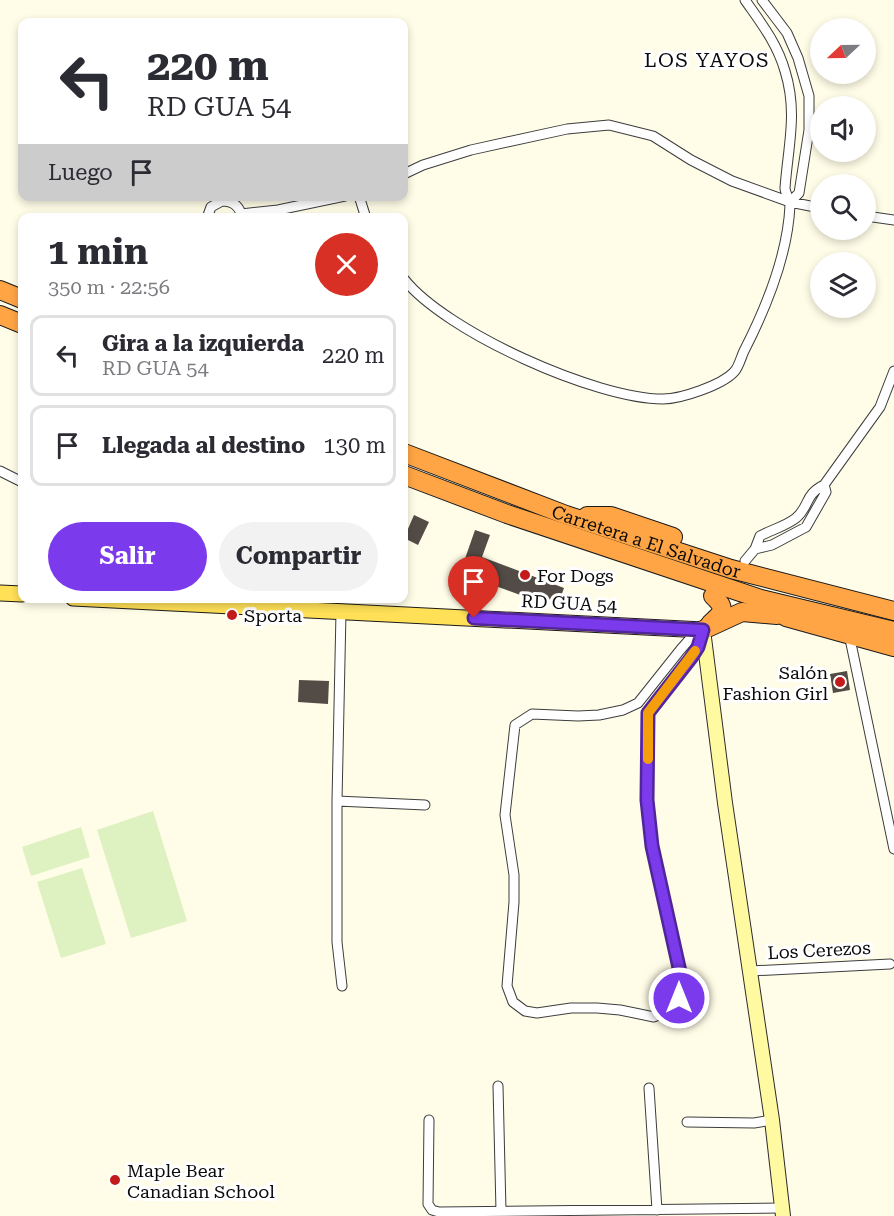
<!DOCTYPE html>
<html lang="es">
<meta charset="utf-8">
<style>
body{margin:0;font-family:"Roboto Serif",serif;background:#f2f2f3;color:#2b2b33;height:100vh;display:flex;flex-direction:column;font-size:22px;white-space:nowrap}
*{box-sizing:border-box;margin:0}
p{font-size:20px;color:#7c7c81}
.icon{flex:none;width:33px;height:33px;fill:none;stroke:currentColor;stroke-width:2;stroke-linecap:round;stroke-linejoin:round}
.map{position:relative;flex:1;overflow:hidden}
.sheet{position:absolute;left:18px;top:213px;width:390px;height:390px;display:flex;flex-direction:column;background:#fff;border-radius:12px;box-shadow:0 3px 9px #0003}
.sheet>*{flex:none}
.hud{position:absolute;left:18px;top:18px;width:390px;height:183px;border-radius:12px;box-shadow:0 3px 9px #0003;background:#fff;color:#2b2b33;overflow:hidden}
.needle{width:39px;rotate:248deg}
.tools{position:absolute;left:810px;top:18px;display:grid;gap:12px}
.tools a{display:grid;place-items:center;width:66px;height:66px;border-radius:50%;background:#fff;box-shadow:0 3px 9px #0003;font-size:30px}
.pin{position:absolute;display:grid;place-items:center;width:51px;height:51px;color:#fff;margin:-62px -26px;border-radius:50% 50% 50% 0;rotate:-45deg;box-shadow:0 0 6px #0007}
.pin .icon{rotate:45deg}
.me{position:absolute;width:66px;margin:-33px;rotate:0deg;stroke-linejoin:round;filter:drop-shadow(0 0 4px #0008)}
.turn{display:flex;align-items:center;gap:21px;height:126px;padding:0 30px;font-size:27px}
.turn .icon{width:78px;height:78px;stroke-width:2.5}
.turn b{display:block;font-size:42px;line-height:51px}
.then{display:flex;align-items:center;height:57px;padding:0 30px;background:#0003;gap:12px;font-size:22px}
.round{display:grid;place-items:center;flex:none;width:63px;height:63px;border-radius:32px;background:#f2f2f3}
.head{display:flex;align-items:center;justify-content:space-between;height:102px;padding:0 30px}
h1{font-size:36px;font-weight:700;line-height:45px}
.button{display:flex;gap:12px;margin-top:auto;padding:12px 30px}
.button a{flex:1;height:69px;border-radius:36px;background:#7c3aed;color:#fff;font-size:24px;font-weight:700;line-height:69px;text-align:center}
.button a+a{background:#f2f2f3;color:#2b2b33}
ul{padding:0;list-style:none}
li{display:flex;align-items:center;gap:18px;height:81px;margin:0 12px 9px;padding:0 18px;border:3px solid #e1e1e2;border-radius:12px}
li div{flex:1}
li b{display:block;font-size:22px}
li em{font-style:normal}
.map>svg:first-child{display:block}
.pitch{fill:#def2c1}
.building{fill:#534c46}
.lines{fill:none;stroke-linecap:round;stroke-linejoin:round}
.street-casing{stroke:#3d3d3d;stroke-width:11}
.secondary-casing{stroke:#2c2c2c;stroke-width:16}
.primary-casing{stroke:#1b1b1b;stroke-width:17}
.highway-casing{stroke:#1b1b1b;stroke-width:20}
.street{stroke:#fff;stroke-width:9}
.secondary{stroke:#fffaa2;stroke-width:14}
.primary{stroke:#ffe057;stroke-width:15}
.highway{stroke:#ffa545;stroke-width:18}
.route-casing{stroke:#51269a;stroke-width:15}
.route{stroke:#7c3aed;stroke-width:10}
.slow{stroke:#f59e0b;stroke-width:10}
.poi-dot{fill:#c31b19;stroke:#fff;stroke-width:2}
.labels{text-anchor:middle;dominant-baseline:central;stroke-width:6;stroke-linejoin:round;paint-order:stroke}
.street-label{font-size:18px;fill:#0a0a0a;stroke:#fff}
.poi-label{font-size:18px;fill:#0a0a0a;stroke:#fff;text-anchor:start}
.neighbourhood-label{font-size:20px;letter-spacing:1.5px;fill:#0a0a0a;stroke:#fff}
</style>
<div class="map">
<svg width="894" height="1216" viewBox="0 0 894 1216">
<rect width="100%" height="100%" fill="#fffce7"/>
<path class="pitch" d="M153 811 187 921 131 938 97 830Z
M81 827 90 857 31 876 22 847Z
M82 868 106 944 61 958 37 882Z"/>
<path class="building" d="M414 515 429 522 418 545 404 538Z
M475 530 490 535 482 557 564 588 560 599 534 600 460 573Z
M847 671 850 690 833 693 830 674Z
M299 680 329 681 328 704 298 702Z"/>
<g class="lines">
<defs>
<path id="street" d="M762 0 787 33 798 58 809 96V130L799 193 790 202
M404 174 423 165 471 150 567 129 609 125 653 136 691 160 732 181 790 202 820 208
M359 196 366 218
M241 214 278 210 345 196
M866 216 894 220
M207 218 211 207 222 201C233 201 240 206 242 218
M404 279C446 332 596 399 663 399 681 399 722 385 734 372 739 367 741 357 744 351 766 308 788 253 790 205 790 198 785 194 785 188 788 146 798 113 785 71 777 43 761 23 745 0
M0 471 22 482
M755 549 772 545 806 527 826 492 824 485
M745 561 755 549 760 536C771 530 786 526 796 518 810 506 804 495 824 485L880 407 894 371
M341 612 337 801V942L342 986
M703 630 698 647 691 658 648 713 647 800 652 846 682 982 679 998 670 1010 654 1017 620 1010 597 1008H571L537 1013 525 1011 513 1002 507 986 514 902V875L505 815 515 725 532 714 578 716 599 715 623 710 638 703 681 649 689 640Z
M849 634 894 849
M337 801 425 805
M750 971 890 964
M498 1086 501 1211
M649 1088 657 1210
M429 1120 428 1204 432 1210 439 1212 782 1208
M687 1122 754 1123 772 1120"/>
<path id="secondary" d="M703 630 725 803 772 1120 783 1216"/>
<path id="primary" d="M0 593 22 594
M73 598 703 630"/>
<g id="highway">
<path d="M0 290 22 299"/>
<path d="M0 315 22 324"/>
<path id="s1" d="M404 453 566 515 731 569 894 611"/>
<path d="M404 475 507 514 761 599 894 631"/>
<path d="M587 516H611L673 537"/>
<path d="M786 617 894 647"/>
<path d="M710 624C723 612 727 609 713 596"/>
<path d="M703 630 742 612 777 615"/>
</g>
</defs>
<use href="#street" class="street-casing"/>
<use href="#secondary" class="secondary-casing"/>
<use href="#primary" class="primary-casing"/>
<use href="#highway" class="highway-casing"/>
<use href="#street" class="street"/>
<use href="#secondary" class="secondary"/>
<use href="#primary" class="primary"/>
<use href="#highway" class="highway"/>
</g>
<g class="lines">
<defs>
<path id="route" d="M474 618 703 630 698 647 691 658 648 713 647 800 652 846 682 981 679 998"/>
</defs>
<use href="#route" class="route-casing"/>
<use href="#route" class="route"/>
<path class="slow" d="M648 759V713L695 651"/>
</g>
<g class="poi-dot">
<circle cx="525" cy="575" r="6"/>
<circle cx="232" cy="615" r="6"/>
<circle cx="840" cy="682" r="6"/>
<circle cx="115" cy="1180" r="6"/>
</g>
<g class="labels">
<g class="street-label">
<text stroke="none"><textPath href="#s1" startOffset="258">Carretera a El Salvador</textPath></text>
<text transform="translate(569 603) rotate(3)">RD GUA 54</text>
<text transform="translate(819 950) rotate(-3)">Los Cerezos</text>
</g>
<g class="poi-label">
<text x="537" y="575">For Dogs</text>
<text x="244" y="615">Sporta</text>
<text x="828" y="672" text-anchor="end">Salón<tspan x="828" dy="21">Fashion Girl</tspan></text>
<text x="127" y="1170">Maple Bear<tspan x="127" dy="21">Canadian School</tspan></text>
</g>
<g class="neighbourhood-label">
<text x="707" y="60">LOS YAYOS</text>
</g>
</g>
</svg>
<div class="tools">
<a><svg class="needle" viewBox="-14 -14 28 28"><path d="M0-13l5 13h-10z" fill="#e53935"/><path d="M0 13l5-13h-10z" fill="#7c7c81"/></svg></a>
<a><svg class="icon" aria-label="sound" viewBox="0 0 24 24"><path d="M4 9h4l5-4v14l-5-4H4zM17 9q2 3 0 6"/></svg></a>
<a><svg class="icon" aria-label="search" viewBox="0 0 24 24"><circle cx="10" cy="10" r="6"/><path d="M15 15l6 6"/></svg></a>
<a><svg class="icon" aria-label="layers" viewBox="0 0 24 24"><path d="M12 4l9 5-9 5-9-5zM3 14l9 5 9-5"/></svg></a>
</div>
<div class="pin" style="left:474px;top:618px;background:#d93025"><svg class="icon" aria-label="arrive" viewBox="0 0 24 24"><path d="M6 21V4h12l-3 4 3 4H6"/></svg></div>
<svg class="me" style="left:679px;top:998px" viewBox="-20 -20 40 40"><circle r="17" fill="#7c3aed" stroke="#fff" stroke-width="3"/><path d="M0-11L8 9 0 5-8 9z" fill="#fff"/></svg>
<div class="hud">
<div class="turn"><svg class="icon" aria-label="left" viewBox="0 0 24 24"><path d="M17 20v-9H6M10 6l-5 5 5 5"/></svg><div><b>220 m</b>RD GUA 54</div></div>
<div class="then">Luego<svg class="icon" aria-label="arrive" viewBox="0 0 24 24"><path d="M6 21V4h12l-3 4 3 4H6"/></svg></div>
</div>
<section class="sheet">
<div class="head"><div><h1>1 min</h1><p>350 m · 22:56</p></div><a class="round" style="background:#d93025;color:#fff"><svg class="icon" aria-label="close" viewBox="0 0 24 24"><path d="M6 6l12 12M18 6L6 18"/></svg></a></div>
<ul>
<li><svg class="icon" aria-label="left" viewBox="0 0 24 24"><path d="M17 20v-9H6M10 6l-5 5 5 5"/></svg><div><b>Gira a la izquierda</b><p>RD GUA 54</p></div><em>220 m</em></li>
<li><svg class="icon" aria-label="arrive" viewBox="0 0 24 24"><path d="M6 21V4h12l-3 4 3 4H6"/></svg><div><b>Llegada al destino</b></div><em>130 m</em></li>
</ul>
<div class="button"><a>Salir</a><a>Compartir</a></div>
</section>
</div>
